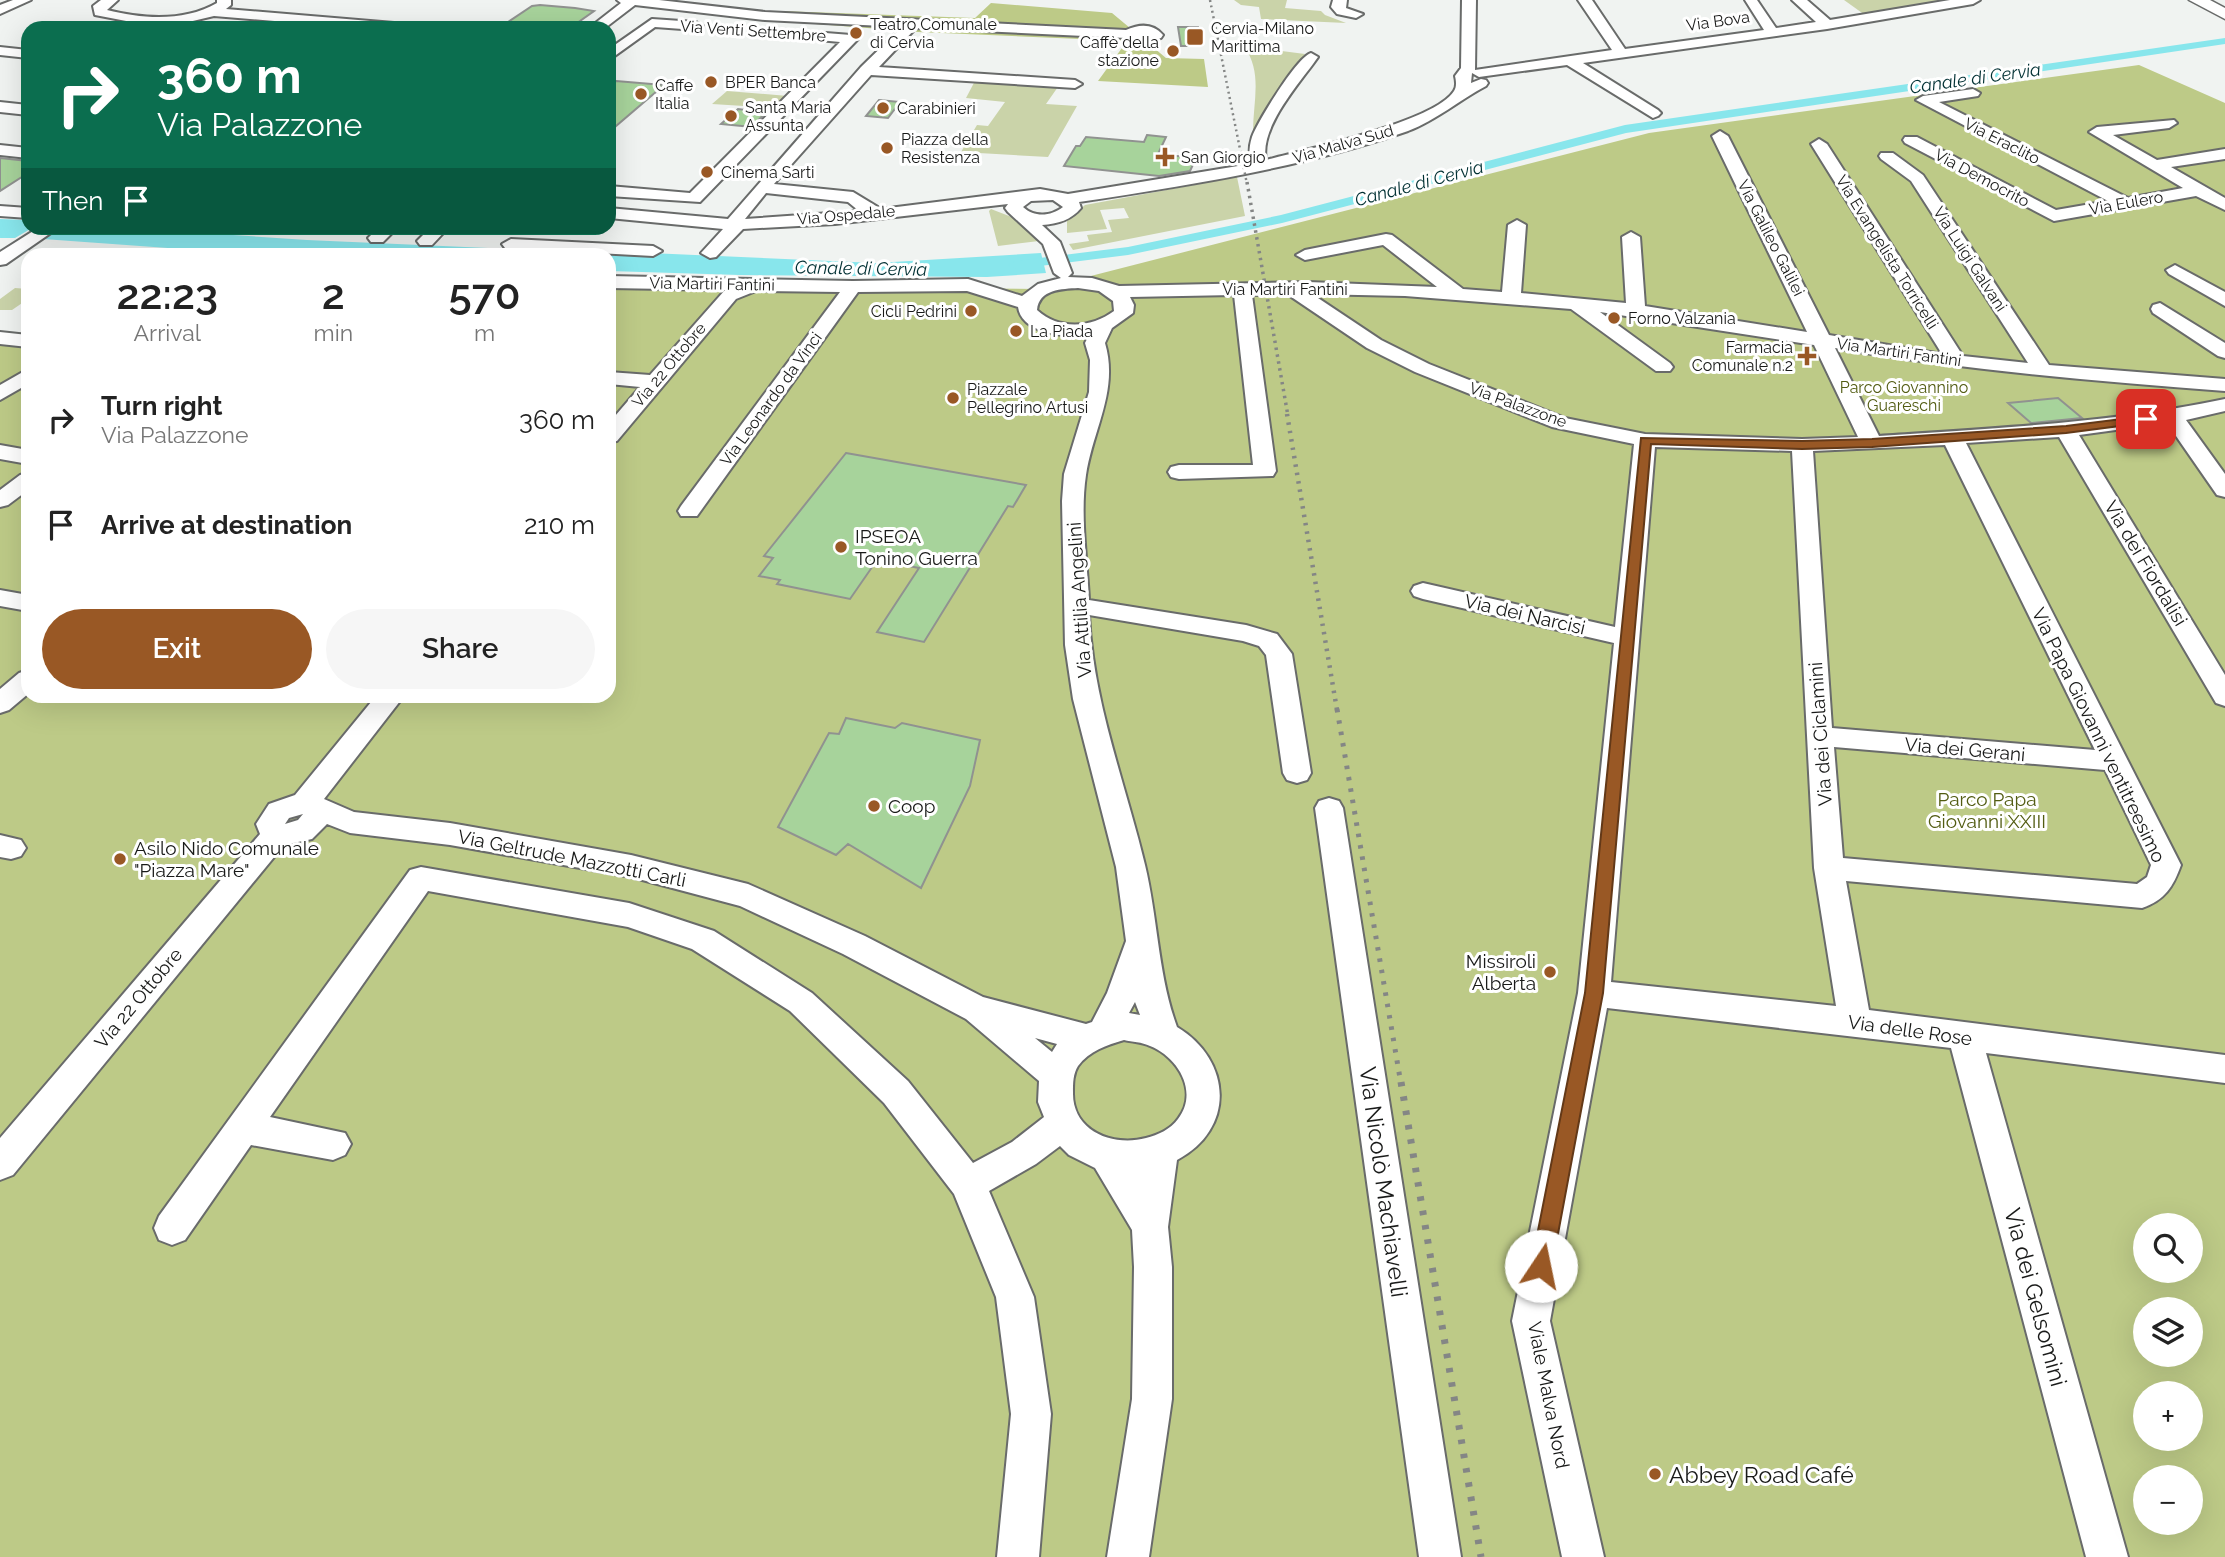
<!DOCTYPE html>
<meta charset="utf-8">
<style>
body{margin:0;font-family:Raleway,sans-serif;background:#f6f6f6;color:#222;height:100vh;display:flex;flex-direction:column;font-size:26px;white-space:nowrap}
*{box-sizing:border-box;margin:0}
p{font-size:23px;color:#767676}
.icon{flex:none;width:38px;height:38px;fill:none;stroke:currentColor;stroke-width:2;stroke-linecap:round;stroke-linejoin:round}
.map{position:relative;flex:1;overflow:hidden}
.details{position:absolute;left:21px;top:248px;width:595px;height:455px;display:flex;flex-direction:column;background:#fff;border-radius:21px;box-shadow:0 7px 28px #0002}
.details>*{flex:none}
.guide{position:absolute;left:21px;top:21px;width:595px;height:214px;border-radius:21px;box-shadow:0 7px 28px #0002;background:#0b6e4f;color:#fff;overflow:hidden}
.controls{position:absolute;left:2133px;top:1213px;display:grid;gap:14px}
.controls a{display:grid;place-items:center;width:70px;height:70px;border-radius:50%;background:#fff;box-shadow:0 7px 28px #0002;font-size:35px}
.pin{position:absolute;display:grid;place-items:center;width:60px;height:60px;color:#fff;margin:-30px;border-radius:14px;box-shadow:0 4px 10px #0006}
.me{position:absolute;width:77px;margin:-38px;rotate:11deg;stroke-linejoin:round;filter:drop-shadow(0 0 5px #0008)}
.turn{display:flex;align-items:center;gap:24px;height:147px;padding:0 21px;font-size:32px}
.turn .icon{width:91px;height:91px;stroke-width:2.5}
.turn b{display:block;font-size:49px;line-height:60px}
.then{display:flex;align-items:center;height:66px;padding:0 21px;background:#0003;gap:14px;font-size:26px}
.eta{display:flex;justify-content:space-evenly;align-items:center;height:119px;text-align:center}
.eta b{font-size:42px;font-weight:600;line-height:49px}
.cta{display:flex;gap:14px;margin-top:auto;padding:14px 21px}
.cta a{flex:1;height:80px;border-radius:42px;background:#995825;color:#fff;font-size:28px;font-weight:600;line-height:80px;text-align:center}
.cta a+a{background:#f6f6f6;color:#222}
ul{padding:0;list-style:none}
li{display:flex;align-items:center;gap:21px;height:105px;padding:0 21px}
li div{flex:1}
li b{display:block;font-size:26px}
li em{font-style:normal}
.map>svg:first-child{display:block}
.green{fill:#cad3a9}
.forest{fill:#bdca87;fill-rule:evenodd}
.water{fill:#88e6ec}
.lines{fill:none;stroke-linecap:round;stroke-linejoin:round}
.canal{fill:#88e6ec;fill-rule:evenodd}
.building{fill:#a7d39b;stroke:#909290;stroke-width:2}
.minor-casing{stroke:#696b6a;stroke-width:4}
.major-casing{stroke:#696b6a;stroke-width:3}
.minor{fill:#fff;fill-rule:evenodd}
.major{fill:#fff;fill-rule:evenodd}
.rail-far4{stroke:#848685;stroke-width:2.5;stroke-dasharray:2 3.5;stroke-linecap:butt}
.rail-far3{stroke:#848685;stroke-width:3.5;stroke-dasharray:2.5 4.5;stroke-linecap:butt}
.rail-far2{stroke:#848685;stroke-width:4.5;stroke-dasharray:2.5 6;stroke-linecap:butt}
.rail-far1{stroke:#848685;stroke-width:5;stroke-dasharray:3.5 8;stroke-linecap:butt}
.rail{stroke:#848685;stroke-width:7;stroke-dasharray:4.5 10;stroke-linecap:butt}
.route{fill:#995825;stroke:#633918;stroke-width:2}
.poi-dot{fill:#995825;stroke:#fff;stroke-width:2.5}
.labels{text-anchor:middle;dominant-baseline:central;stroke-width:6;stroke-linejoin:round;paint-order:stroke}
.far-street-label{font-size:16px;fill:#191a19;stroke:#fff}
.far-poi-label{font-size:16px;fill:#191a19;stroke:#fff;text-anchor:start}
.far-park-label{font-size:16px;fill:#525c12;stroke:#fff}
.far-water-label{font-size:18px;font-style:italic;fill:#003033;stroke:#fff}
.poi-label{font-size:19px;fill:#191a19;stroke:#fff;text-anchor:start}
.street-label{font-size:19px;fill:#191a19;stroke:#fff}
.park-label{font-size:19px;fill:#525c12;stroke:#fff}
.near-street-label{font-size:23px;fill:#191a19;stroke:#fff}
.near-poi-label{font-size:23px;fill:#191a19;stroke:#fff;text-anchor:start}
</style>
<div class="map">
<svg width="2225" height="1557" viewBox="0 0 2225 1557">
<rect width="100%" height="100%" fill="#f0f3f1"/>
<path class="green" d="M1234 0H1287L1285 8 1321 11 1325 15 1346 23 1261 19 1259 7 1241 5Z
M1844 0H1964L1865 15Z
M1244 46 1305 54 1253 132C1253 101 1263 73 1244 46Z
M976 79 1060 84 1046 104 1077 106 1048 157 961 152 977 125 988 126 1005 102 966 98Z
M727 91 788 96 775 108 712 104Z
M1237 177 1245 216 1073 250 1069 244 1089 241 1087 235 1112 232 1108 220 1129 218 1124 208 1100 210 1107 229 1067 233V221L1085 205Z
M991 209 1019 220 1039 241 998 246 989 211Z
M15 288 28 289V299L12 310H0V299Z"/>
<path class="forest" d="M991 3 1112 13 1166 58 1204 59 1208 87 1098 81 1127 41 918 32 765 20 781 11 975 18Z
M2139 65 2225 103V1557H0V336L28 340V696H609V285L1040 289 1649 133ZM2146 1225H2191V1270H2146ZM2146 1309H2191V1354H2146ZM2146 1393H2191V1438H2146ZM2146 1477H2191V1522H2146Z"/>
<path class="water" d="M0 219 28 220V228H32L15 238H0Z
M61 228H126L307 240 488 248 479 256H235L237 253 43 239Z
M514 247 876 263 1041 253 1046 273 987 277 740 275 609 271V256H504Z"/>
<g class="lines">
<path class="canal" d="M2225 38V44L1626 133 1282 223 1128 255 1015 269 1008 265 1015 261 1128 247 1281 215 1625 125Z"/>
</g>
<path class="building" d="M540 5 575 8 594 11 570 28H499L532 6Z
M1178 27H1198L1201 46H1181Z
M616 81 664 85 609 132V87Z
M879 100 900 102 888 118 866 116Z
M749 107 769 109 752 127 721 124 738 109 746 110Z
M1147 135 1166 137 1158 154 1196 158 1190 171 1159 176 1064 166 1076 146H1080L1086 137 1144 142Z
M0 158 28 161V173L0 191Z
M2058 398 2082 418 2031 423 2008 403Z
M846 453 1026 485 1013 507 1008 506 924 642 877 632 919 568 877 560 850 599 777 584 780 580 759 576 773 558 764 556Z
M846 718 895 728 902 723 980 740 970 786 921 888 848 844 836 855 778 827 829 733 839 734Z"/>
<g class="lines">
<defs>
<path id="minor" d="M13 0H31L0 14V5Z
M101 0H118L107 10C143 19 184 22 217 3V0H231V5L226 9 406 24 413 28H357L214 16 180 24 147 25 95 15 93 6Z
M617 0H659L765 12 1126 30C1139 24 1153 23 1163 35L1161 38 1139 43 1126 38 916 28 879 67 1075 80 1082 84 1075 88 871 75 774 184 853 192 881 209 1040 189 1068 194 1250 164C1249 155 1249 146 1252 137 1258 121 1297 57 1311 53L1318 57C1300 83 1259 127 1266 160 1303 150 1435 122 1454 91 1457 87 1456 80 1455 76L1461 68 1462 0H1476L1475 70 1612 50 1578 0H1592L1625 49 1764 30 1745 0H1757L1776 28 1816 22 1792 0H1807L1830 20 1950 0H1980L1973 4 1827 29 1583 63 1658 110 1661 113 1658 116 1653 118 1567 65 1479 77 1472 73 1471 83 1481 79 1486 80 1488 83 1486 86C1459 100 1437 120 1408 131 1301 168 1190 185 1079 202L1081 208C1071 220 1058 224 1042 225L1060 242 1072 273 1068 277 1092 278 1119 286 1308 282 1437 287 1383 245 1305 260 1296 255 1305 250 1386 234 1392 235 1463 289 1502 292 1508 225 1517 220 1526 225 1521 293 1626 303 1622 237 1631 232 1640 237 1645 306 1807 332 1712 136 1720 131 1728 136 1829 335 1942 354 1811 144 1819 139 1827 144 1963 356 2028 363 1911 181 1881 159 1879 156 1881 153H1893L1923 175 2049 365 2225 379V391C2094 381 1965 370 1835 348L1879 436C1995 428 2111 423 2225 399V411L2186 420 2225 474V497L2217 495 2167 423 2079 435 2225 675V706L2216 703 2059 437 1966 443 2181 865C2173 887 2165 900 2142 908L1846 881 1869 1010 2225 1055V1083L1986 1053 2128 1557H2086L1951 1048 1607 1008 1550 1321 1604 1557H1562L1512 1321 1578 993 1614 643 1423 599 1414 596 1411 591 1414 586 1423 583 1615 627 1634 444 1552 427 1415 372 1367 348 1287 294 1252 295 1276 471 1273 476 1179 479 1171 477 1168 472 1171 467 1179 465H1253L1234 295 1130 297 1134 305 1133 313 1112 328 1105 343C1119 390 1093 429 1086 475 1080 515 1087 559 1089 600L1246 625 1277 634 1292 654 1311 773 1307 780 1297 783 1287 780 1283 773 1266 655 1259 646 1243 641 1089 615C1093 702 1125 782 1145 865 1158 919 1158 975 1177 1027 1232 1060 1236 1129 1177 1160L1168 1227 1172 1267V1399L1149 1557H1107L1132 1399 1134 1267 1132 1230 1095 1168 1069 1155 1060 1146 1036 1164 989 1191 1034 1297 1051 1414 1039 1557H997L1011 1414 996 1297 954 1194 884 1103 790 1011 692 949 628 927 428 891 270 1117 345 1133 351 1144 345 1155 333 1160 251 1145 185 1240 172 1245 159 1240 154 1228 159 1216 410 870 421 867 629 903 714 931 812 993 908 1081 973 1163 1012 1142 1044 1117 1038 1102 1039 1081 966 1019 843 954 740 906 631 877 450 845 350 833 327 824 312 839 284 845 13 1175 0 1180V1138L260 834 256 824 269 804 295 795 376 696H404L324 799 354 812 450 823 631 855 748 884 865 936 983 997 1086 1024 1092 1022 1107 993 1126 941 1116 867 1073 699 1065 645 1062 501 1064 474 1089 392 1090 360 1085 343 1089 335C1068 337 1022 335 1018 307L967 291 858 292 697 516H681L678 511 681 506 840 292 756 291 736 299 617 441 609 442V423L640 387 609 384V372L650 375 725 290 609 288V276L853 281 968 279 1022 296 1038 284 1061 278 1054 273 1043 244 1008 212 1005 208 1008 204 835 224 743 229 716 257 710 258 701 253 723 229 609 218V208L728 219 861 67 902 27 765 20 635 5 605 28H589L621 3ZM766 193 848 202 859 211 745 219ZM1053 200 1063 207C1051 216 1035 218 1023 207L1031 201ZM1078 288 1099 291 1113 301 1114 311C1091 328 1059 330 1037 310 1039 289 1062 289 1078 288ZM1312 294 1405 296 1571 309 1656 371H1670L1673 367 1670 363 1600 312 1814 345 1858 437 1802 439 1645 434 1565 418 1429 364 1381 340ZM1945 445 2095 750 1832 728 1813 451ZM1655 447 1792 451 1814 868 1836 1006 1611 982ZM1834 747 2105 770 2151 865 2147 877 2137 884 1843 858ZM303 814 298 820 285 824 289 818ZM1135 1002 1140 1015 1129 1013ZM1035 1038 1057 1044 1052 1052ZM1124 1040C1132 1042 1142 1042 1150 1046 1178 1057 1199 1092 1178 1119 1171 1129 1158 1135 1146 1138 1113 1147 1072 1131 1073 1092 1073 1083 1073 1074 1078 1066 1089 1051 1107 1045 1124 1040Z
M1333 0H1347L1346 8 1363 14 1356 18 1337 14 1331 7Z
M652 19 696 22 703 26 696 30 655 27 609 60V49Z
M813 32 851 35 858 39 700 202 609 196V186L690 193 840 42 808 39 806 36Z
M0 47 28 50V58L0 55Z
M1973 89 1980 93 1978 96 1939 102 2128 198 2183 188 2089 132 2097 127 2174 120 2177 123 2169 128 2113 135 2157 160 2225 149V159L2171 167 2225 198V210L2196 196 2054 221 1905 143 1903 140 1905 137H1917L2056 210 2108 201 1916 100 1923 96Z
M0 102 28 105V115L0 112Z
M0 145 28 148V158L0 155Z
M0 206 28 208V218L0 216Z
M38 228H58L6 264 0 265V252Z
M378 228H397L383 242H371L368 238Z
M430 228H448L432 245H420L417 241Z
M511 239 653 246 662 251 653 256 505 248 502 244Z
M2175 265 2225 292V306L2169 274 2166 270Z
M2160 303 2225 343V358L2218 356 2153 313 2151 309 2153 305Z
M0 332 28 335V347L0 344Z
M28 369V384L0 400V385Z
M0 445 28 450V464L0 459Z
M28 473V490L8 505 0 507V490L20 475Z
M0 590 28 595V611L0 606Z
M28 670V694L9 710 0 713V689L19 673Z
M1329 798 1339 801 1343 808 1461 1557H1419L1315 808 1319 801Z
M0 835 21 840 26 848 21 856 11 859 0 857Z"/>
<path id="major" d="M2189 0H2210L2225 8V19Z"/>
</defs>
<use href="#minor" class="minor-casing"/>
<use href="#major" class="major-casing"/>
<use href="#minor" class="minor"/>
<use href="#major" class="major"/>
<path class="rail-far4" d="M1210 0 1247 184"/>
<path class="rail-far3" d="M1247 182 1288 416"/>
<path class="rail-far2" d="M1287 414 1337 710"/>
<path class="rail-far1" d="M1337 709 1401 1084"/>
<path class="rail" d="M1401 1082 1481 1557"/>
</g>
<path class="route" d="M2146 416 2150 417V422L2066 433 1872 447 1802 449 1651 444 1603 993 1552 1266 1549 1274 1541 1276 1534 1274 1531 1266 1585 993 1641 438 1802 441 1872 439 2066 426Z"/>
<g class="poi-dot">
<circle cx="856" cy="33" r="7"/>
<rect x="1186" y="28" width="18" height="18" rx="3.5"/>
<circle cx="1173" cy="51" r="7"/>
<circle cx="711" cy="82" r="7"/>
<circle cx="641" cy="94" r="7"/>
<circle cx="883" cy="108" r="7"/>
<circle cx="731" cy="116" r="7"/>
<circle cx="887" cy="148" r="7"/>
<path d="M1161.5 146.5h7v7h7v7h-7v7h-7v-7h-7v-7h7z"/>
<circle cx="707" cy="172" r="7"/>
<circle cx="971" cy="311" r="7"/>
<circle cx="1614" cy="318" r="7"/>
<circle cx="1016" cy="331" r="7"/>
<path d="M1803.5 345.5h7v7h7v7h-7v7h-7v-7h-7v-7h7z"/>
<circle cx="953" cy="398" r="7"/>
<circle cx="841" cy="547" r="7"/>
<circle cx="874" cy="806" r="7"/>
<circle cx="120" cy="859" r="7"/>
<circle cx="1550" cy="972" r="7"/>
<circle cx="1655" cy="1474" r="7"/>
</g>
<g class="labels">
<g class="far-street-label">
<text transform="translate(1718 21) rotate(-8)">Via Bova</text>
<text transform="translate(753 31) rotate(4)">Via Venti Settembre</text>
<text transform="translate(2002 141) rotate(27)">Via Eraclito</text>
<text transform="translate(1343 144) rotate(-16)">Via Malva Sud</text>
<text transform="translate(1982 178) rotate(28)">Via Democrito</text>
<text transform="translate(2126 203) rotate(-10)">Via Eulero</text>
<text transform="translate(846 215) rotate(-5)">Via Ospedale</text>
<text transform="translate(1771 238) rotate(63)">Via Galileo Galilei</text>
<text transform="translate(1887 252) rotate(58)">Via Evangelista Torricelli</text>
<text transform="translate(1970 259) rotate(57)">Via Luigi Galvani</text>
<text transform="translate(712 284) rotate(1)">Via Martiri Fantini</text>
<text x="1285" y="289">Via Martiri Fantini</text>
<text transform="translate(1899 352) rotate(8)">Via Martiri Fantini</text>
<text transform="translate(669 365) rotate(-50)">Via 22 Ottobre</text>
<text transform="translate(771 399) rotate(-54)">Via Leonardo da Vinci</text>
<text transform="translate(1518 405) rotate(20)">Via Palazzone</text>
</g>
<g class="far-poi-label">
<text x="870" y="24">Teatro Comunale<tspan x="870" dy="18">di Cervia</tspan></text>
<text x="1211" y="28">Cervia-Milano<tspan x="1211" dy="18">Marittima</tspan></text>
<text x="1159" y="42" text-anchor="end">Caffè della<tspan x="1159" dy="18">stazione</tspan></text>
<text x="725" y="82">BPER Banca</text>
<text x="655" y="85">Caffe<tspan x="655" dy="18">Italia</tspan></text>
<text x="745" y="107">Santa Maria<tspan x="745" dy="18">Assunta</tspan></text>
<text x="897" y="108">Carabinieri</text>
<text x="901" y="139">Piazza della<tspan x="901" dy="18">Resistenza</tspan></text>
<text x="1181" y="157">San Giorgio</text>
<text x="721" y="172">Cinema Sarti</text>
<text x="957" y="311" text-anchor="end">Cicli Pedrini</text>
<text x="1628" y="318">Forno Valzania</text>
<text x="1030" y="331">La Piada</text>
<text x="1793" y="347" text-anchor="end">Farmacia<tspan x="1793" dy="18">Comunale n.2</tspan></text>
<text x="967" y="389">Piazzale<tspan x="967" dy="18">Pellegrino Artusi</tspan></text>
</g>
<g class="far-park-label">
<text x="1904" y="387">Parco Giovannino<tspan x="1904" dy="18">Guareschi</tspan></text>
</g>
<g class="far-water-label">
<text transform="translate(1975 78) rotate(-8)">Canale di Cervia</text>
<text transform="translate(1419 183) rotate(-15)">Canale di Cervia</text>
<text transform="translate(861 268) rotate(1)">Canale di Cervia</text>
</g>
<g class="poi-label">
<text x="855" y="536">IPSEOA<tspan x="855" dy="22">Tonino Guerra</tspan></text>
<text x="888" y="806">Coop</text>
<text x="134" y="848">Asilo Nido Comunale<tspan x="134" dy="22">"Piazza Mare"</tspan></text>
<text x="1536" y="961" text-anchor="end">Missiroli<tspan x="1536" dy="22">Alberta</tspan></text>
</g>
<g class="street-label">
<text transform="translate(2146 563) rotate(59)">Via dei Fiordalisi</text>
<text transform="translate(1079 600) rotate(-94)">Via Attilia Angelini</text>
<text transform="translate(1525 614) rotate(13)">Via dei Narcisi</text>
<text transform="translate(1820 734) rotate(-94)">Via dei Ciclamini</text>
<text transform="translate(2099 735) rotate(64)">Via Papa Giovanni ventitreesimo</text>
<text transform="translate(1965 749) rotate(5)">Via dei Gerani</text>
<text transform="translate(572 858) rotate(11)">Via Geltrude Mazzotti Carli</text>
<text transform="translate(138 998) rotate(-50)">Via 22 Ottobre</text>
<text transform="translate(1910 1030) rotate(8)">Via delle Rose</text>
<text transform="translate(1549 1395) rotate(79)">Viale Malva Nord</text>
</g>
<g class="park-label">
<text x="1987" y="799">Parco Papa<tspan x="1987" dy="22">Giovanni XXIII</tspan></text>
</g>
<g class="near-street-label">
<text transform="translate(1384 1182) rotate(82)">Via Nicolò Machiavelli</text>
<text transform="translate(2036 1297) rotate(75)">Via dei Gelsomini</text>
</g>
<g class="near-poi-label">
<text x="1669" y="1474">Abbey Road Café</text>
</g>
</g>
</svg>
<div class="controls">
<a><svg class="icon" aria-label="search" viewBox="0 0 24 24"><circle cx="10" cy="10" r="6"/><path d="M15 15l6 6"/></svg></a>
<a><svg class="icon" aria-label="layers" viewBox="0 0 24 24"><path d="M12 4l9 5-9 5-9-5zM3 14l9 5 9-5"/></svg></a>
<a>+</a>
<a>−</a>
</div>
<div class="pin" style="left:2146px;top:419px;background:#d93025"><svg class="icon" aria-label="arrive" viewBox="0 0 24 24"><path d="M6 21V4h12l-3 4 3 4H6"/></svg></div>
<svg class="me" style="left:1541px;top:1266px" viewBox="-20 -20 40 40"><circle r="19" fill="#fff"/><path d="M0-13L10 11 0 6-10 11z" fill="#995825"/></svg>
<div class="guide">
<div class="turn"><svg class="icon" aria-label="right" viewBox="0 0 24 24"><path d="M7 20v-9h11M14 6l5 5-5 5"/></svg><div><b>360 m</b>Via Palazzone</div></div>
<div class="then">Then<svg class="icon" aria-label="arrive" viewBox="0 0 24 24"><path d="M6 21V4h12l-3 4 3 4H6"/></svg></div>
</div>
<section class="details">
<div class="eta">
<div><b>22:23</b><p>Arrival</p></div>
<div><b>2</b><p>min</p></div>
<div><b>570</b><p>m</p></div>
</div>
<ul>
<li><svg class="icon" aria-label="right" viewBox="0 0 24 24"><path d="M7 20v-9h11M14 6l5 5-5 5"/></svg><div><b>Turn right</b><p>Via Palazzone</p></div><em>360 m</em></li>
<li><svg class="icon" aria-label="arrive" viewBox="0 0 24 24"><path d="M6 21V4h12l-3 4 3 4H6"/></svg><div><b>Arrive at destination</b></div><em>210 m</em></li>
</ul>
<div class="cta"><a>Exit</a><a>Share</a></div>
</section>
</div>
